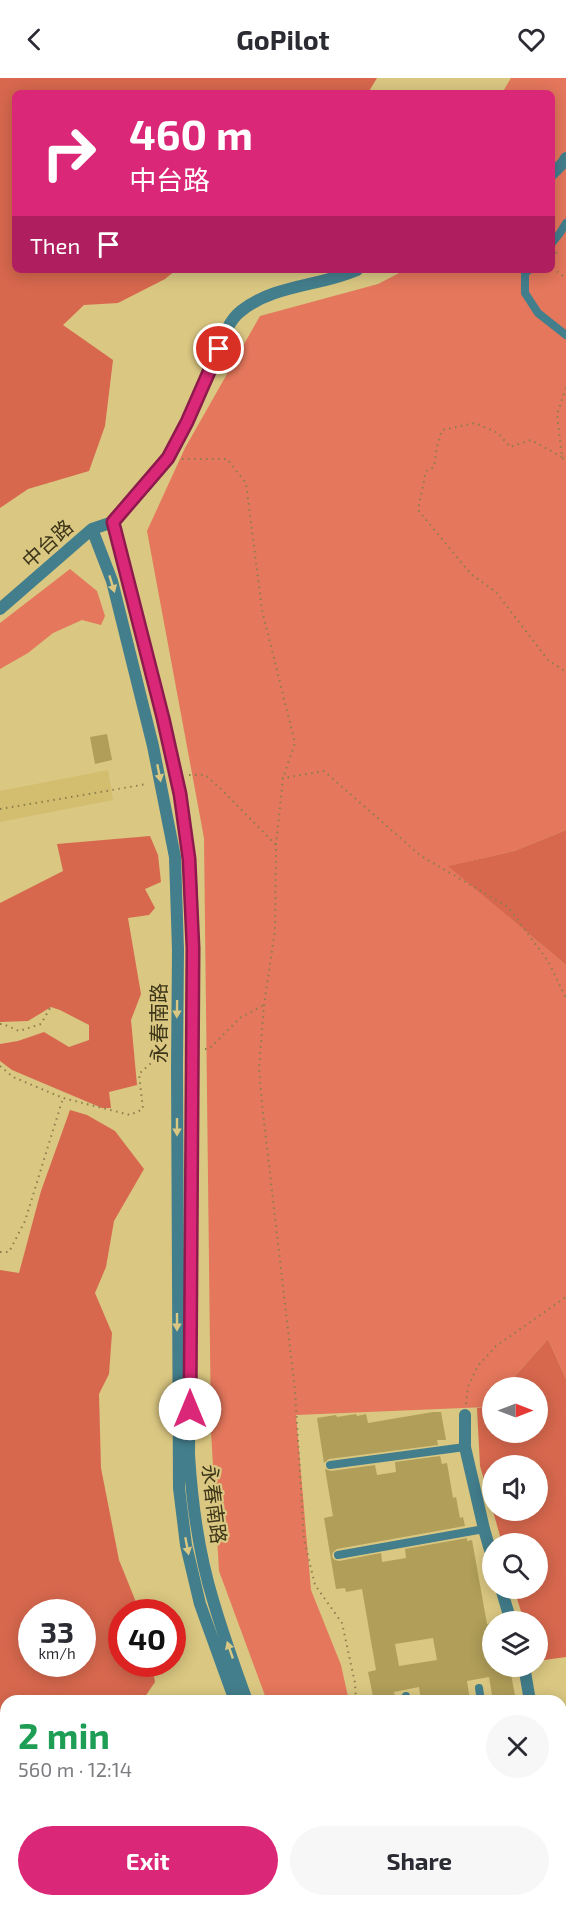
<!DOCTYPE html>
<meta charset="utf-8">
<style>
body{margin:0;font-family:"Exo 2","Noto Sans TC",sans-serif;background:#f7f7f7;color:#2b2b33;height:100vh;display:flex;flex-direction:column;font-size:22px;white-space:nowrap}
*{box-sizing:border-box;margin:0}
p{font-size:20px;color:#7c7c81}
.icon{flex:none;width:33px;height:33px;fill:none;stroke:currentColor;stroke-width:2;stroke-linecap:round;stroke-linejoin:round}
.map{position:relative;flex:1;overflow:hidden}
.sheet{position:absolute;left:0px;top:1617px;width:567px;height:212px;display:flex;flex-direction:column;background:#fff;border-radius:18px 18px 0 0;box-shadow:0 3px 15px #0003}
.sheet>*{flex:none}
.hud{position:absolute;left:12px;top:12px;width:543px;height:183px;border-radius:9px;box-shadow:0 3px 15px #0003;background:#db2777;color:#fff;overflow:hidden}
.needle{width:39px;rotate:90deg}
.fabs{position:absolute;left:482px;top:1299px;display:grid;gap:12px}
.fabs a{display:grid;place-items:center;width:66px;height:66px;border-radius:50%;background:#fff;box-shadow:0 3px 15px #0003;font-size:30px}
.speed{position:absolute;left:18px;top:1521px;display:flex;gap:12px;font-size:30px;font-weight:700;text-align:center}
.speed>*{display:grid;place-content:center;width:78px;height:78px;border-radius:50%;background:#fff;box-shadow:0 3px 15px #0003;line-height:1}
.speed small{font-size:15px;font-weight:400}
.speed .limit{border:9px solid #d22;background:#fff;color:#111}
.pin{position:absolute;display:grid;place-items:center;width:51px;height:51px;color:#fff;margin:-26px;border:3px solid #fff;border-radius:50%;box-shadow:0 2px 6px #0007}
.me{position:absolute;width:66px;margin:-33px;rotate:0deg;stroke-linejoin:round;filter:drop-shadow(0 0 4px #0008)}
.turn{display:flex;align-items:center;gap:21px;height:126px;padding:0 18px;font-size:27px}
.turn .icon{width:78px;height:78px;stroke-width:2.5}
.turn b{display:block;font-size:42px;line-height:51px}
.then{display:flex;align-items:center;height:57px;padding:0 18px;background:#0003;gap:12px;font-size:22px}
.round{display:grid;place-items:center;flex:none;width:63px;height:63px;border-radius:32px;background:#f7f7f7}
.summary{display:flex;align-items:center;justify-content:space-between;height:102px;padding:0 18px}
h1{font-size:36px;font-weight:700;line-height:45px;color:#1e9e55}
.cta{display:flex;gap:12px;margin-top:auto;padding:12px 18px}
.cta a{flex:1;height:69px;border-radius:36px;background:#db2777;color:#fff;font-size:24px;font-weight:700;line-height:69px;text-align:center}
.cta a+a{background:#f7f7f7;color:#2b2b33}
header{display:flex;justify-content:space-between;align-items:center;height:78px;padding:0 18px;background:#fff;font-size:27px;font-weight:700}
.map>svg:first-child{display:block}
.built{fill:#d3be6f}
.green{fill:#e4775c}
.forest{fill:#d7684e;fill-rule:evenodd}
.building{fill:#b09e59;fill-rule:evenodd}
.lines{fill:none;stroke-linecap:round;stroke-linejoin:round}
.path{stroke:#8b7e4d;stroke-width:2;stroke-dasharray:1.5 4.5;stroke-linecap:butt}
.service{stroke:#437e8c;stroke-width:8}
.minor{stroke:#437e8c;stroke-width:12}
.tertiary{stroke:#437e8c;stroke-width:12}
.tertiary-bridge{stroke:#437e8c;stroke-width:12}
.oneway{fill:#dac782}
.route-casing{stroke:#8e194d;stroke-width:15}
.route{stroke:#db2777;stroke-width:10}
.labels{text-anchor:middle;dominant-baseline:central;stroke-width:4.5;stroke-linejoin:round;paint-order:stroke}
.street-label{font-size:20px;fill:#3c3518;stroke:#dac782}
</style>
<header><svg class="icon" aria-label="back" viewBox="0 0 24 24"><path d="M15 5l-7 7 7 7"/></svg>GoPilot<svg class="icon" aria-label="heart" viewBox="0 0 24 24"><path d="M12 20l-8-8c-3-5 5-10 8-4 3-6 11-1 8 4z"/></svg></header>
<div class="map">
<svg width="566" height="1828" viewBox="0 0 566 1828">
<rect width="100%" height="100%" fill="#dac782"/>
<path class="built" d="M108 692 113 722 0 744V713Z"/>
<path class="green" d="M511 0H566V752L514 773 449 788 566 887V1301L548 1261 505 1309 492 1310V1324L487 1329 296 1337 311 1512 341 1587 349 1623H267L219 1493 211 1353 204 760 147 453 185 370 260 238 378 206 405 192H552V15H502Z
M70 491 97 513 105 538 101 547 82 542 53 555 28 575 0 591V545Z
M550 1822 551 1828H342L340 1823Z"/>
<path class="forest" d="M0 0H377L368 15H15V192H176L165 201 118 225 84 227 63 247 113 282 105 348 89 393 28 411 0 430Z
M566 752V887L448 788 514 773Z
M150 758 158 777 161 804 145 811 155 830 149 837 128 840 141 916 131 942 137 1007 109 1014 111 1030H102L12 992 0 983V966L18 963 44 954 69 969 89 962V947L60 932 51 929 28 943 0 944V825L63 793 57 766Z
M70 1032 87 1037 115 1053 144 1091 114 1143 106 1189 95 1215 112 1255 109 1296 99 1316 101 1390 119 1482 140 1534H122V1586H152L155 1604 142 1623H6V1819L0 1828V1192L19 1195 41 1113ZM82 1534V1586H32V1534Z
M548 1261 566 1301V1579L537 1583V1544L524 1543 514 1511 537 1510V1466L502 1465 493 1433 537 1432V1388H492V1430L480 1388 477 1330 487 1329 492 1324V1354H537V1310L505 1309Z"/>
<path class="building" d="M107 656 112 682 95 686 90 659Z
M433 1334H441L446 1362H437L438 1367 329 1381 324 1385 317 1340 336 1337 337 1339 356 1336 357 1338 366 1336 368 1345Z
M440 1378 442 1386 447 1385 453 1420 456 1419 460 1440 463 1439 465 1448 337 1471 333 1474 332 1479 335 1482 339 1483 381 1475 382 1484 406 1480 405 1471 467 1460V1463L472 1462 487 1546 492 1545V1588H516V1594L506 1596H511L516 1623H493L489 1599 467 1603 470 1623H421L419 1609 394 1614 396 1623H374L368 1594 376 1592 362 1511 346 1514 345 1510 336 1511 324 1440 333 1438 325 1391 331 1393 375 1387 377 1397 396 1394 395 1384ZM433 1560 437 1582 399 1588 395 1566Z"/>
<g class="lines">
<path class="path" d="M552 180 557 174
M552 190 566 200
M566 310 557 336 562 379 566 385
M562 379 531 362 510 369 498 355 475 345 442 352 437 369 434 389 426 393 418 432 471 496 496 514 548 582 563 592H566
M182 381H227L246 405 262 532 295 665 283 700
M189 697H205L221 711 276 767 275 852 264 927 259 990 262 1026 295 1313 304 1461 315 1507 342 1545 355 1605 356 1623
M0 731 147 706
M276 767 283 700 324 693 421 778 508 829 548 883 566 920
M0 946H3L19 953 41 946 50 930
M205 971H209L240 940 264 927
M0 988 13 999 63 1020 130 1037 143 1031 139 996 159 978 164 977
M0 1174H9L25 1143 63 1020
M466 1326 468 1309 477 1289 496 1268 566 1219"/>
<path class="service" d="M552 165 560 155 566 145
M529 192 525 196V215L538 235 566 257
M330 1387 465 1369
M338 1477 484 1451
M479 1610 481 1623
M406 1618 407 1623"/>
<path class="minor" d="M552 96 563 85 566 80
M113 444C131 423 152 403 167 381 187 353 202 309 216 277 222 262 228 243 241 233 273 207 320 208 357 192
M465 1337V1369L484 1451 492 1479
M501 1510 511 1544
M524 1588 530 1623
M559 1822V1828"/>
<path class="tertiary" d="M92 451 112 503 153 668 175 779 178 872
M0 531 92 451 113 444C141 555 175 665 189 779 193 809 192 840 193 870
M193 989 189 1377C192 1425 199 1476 213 1522 223 1556 235 1590 247 1623
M177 990 179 1410 186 1467 200 1526 235 1623
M308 1822 310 1828
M321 1822 323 1828"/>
<path class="tertiary-bridge" d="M193 989V870
M177 990 178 872"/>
</g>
<defs><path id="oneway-solid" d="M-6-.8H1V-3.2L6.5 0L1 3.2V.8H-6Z" transform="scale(1.5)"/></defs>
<g class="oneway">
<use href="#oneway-solid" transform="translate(112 506) rotate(73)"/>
<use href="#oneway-solid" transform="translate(159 695) rotate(79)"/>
<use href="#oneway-solid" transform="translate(177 931) rotate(91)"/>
<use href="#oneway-solid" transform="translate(177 1049) rotate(90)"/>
<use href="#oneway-solid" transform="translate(177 1244) rotate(90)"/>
<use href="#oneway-solid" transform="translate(187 1468) rotate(79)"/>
<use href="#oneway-solid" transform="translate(230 1572) rotate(-109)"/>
</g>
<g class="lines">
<defs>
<path id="route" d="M190 1331 193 870 189 781 180 716 163 640 113 444 168 380 187 344 219 271"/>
</defs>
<use href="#route" class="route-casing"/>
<use href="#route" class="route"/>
</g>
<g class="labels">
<g class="street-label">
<text transform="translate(47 465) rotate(-42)">中台路</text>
<text transform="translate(158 945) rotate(-90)">永春南路</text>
<text transform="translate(215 1426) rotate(83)">永春南路</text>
</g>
</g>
</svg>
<div class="fabs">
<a><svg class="needle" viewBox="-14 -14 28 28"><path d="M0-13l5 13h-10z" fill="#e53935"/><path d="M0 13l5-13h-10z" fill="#7c7c81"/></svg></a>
<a><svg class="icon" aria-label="sound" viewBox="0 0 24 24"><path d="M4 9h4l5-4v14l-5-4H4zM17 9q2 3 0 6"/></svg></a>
<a><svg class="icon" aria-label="search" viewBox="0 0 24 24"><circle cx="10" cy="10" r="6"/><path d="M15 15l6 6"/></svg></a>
<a><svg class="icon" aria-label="layers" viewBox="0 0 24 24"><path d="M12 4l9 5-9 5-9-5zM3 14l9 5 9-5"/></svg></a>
</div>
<div class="speed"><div>33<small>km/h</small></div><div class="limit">40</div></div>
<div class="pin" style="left:219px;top:271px;background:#d93025"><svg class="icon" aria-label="arrive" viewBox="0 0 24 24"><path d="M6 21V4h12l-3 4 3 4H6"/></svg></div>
<svg class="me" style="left:190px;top:1331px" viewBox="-20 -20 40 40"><circle r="19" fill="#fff"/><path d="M0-13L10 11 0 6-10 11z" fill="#db2777"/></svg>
<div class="hud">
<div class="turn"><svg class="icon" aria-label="right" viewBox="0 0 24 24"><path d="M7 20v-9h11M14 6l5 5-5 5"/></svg><div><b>460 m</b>中台路</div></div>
<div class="then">Then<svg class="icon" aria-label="arrive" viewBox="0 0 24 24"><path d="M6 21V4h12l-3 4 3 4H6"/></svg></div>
</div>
<section class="sheet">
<div class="summary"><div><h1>2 min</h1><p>560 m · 12:14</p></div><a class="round"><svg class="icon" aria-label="close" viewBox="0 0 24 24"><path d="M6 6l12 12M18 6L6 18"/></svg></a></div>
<div class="cta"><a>Exit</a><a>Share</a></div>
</section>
</div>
